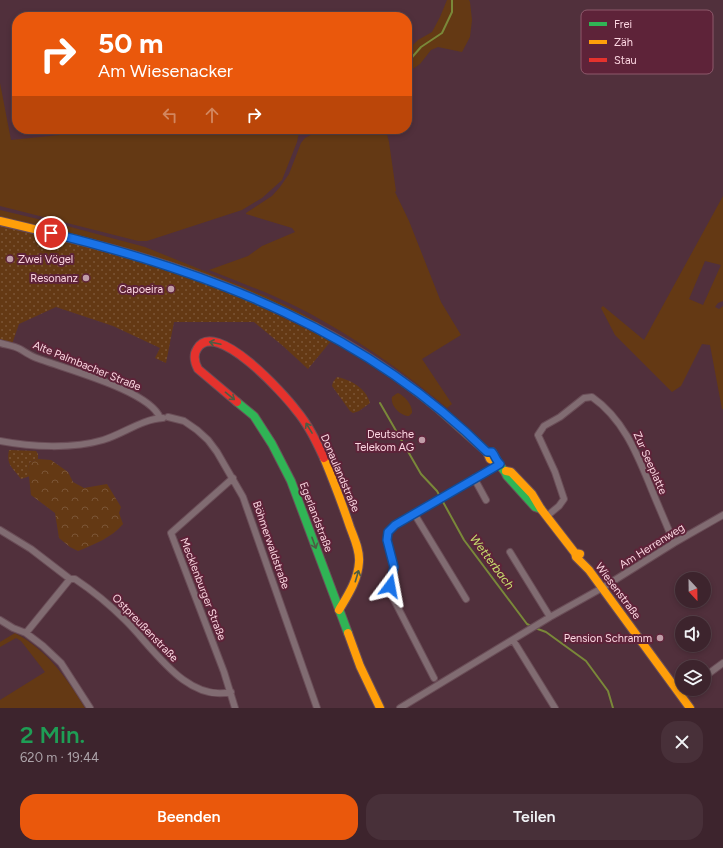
<!DOCTYPE html>
<html lang="de">
<meta charset="utf-8">
<style>
body{margin:0;font-family:Figtree,sans-serif;background:#483039;color:#f1f3f6;height:100vh;display:flex;flex-direction:column;font-size:15px;white-space:nowrap}
*{box-sizing:border-box;margin:0}
p{font-size:13px;color:#ada4aa}
.icon{flex:none;width:22px;height:22px;fill:none;stroke:currentColor;stroke-width:2;stroke-linecap:round;stroke-linejoin:round}
.map{position:relative;height:708px;overflow:hidden}
.sheet{display:flex;flex-direction:column;background:#3d242d;flex:1}
.sheet>*{flex:none}
.banner{position:absolute;left:12px;top:12px;width:400px;height:122px;border-radius:16px;box-shadow:0 2px 6px #0003,0 0 0 1px #564149;background:#ea580c;color:#fff;overflow:hidden}
.needle{width:26px;rotate:158deg}
.fabs{position:absolute;left:675px;top:572px;display:grid;gap:8px}
.fabs a{display:grid;place-items:center;width:36px;height:36px;border-radius:50%;background:#3d242d;box-shadow:0 2px 6px #0003,0 0 0 1px #564149;font-size:20px}
.pin{position:absolute;display:grid;place-items:center;width:34px;height:34px;color:#fff;margin:-17px;border:2px solid #fff;border-radius:50%;box-shadow:0 1px 4px #0007}
.me{position:absolute;width:44px;margin:-22px;rotate:13deg;stroke-linejoin:round;filter:drop-shadow(0 0 3px #0008)}
.turn{display:flex;align-items:center;gap:14px;height:84px;padding:0 20px;font-size:18px}
.turn .icon{width:52px;height:52px;stroke-width:2.5}
.turn b{display:block;font-size:28px;line-height:34px}
.lanes{display:flex;align-items:center;height:38px;padding:0 20px;background:#0003;justify-content:center;gap:20px;direction:ltr}
.lanes .off{opacity:.35}
.round{display:grid;place-items:center;flex:none;width:42px;height:42px;border-radius:16px;background:#483039}
.head{display:flex;align-items:center;justify-content:space-between;height:68px;padding:0 20px}
h1{font-size:24px;font-weight:600;line-height:30px;color:#1e9e55}
.primary-button{display:flex;gap:8px;margin-top:auto;padding:8px 20px}
.primary-button a{flex:1;height:46px;border-radius:16px;background:#ea580c;color:#fff;font-size:16px;font-weight:600;line-height:46px;text-align:center}
.primary-button a+a{background:#483039;color:#f1f3f6}
.map>svg:first-child{display:block}
.green{fill:#643914;fill-rule:evenodd}
.forest{fill:url(#forest-crowns)}
.park{fill:url(#park-dots)}
.lines{fill:none;stroke-linecap:round;stroke-linejoin:round}
.stream{stroke:#7a8839;stroke-width:2}
.street-casing{stroke:#6a4d57;stroke-width:8}
.fast-casing{stroke:#6a4d57;stroke-width:10}
.slow-casing{stroke:#6a4d57;stroke-width:10}
.jam-casing{stroke:#6a4d57;stroke-width:10}
.street{stroke:#816c72;stroke-width:6}
.fast{stroke:#30b455;stroke-width:8}
.slow{stroke:#ff9f0a;stroke-width:8}
.jam{stroke:#e5322d;stroke-width:8}
.oneway{stroke:#4c5d44}
.route-casing{stroke:#114b97;stroke-width:10}
.route{stroke:#1a73e8;stroke-width:7}
.poi-dot{fill:#c09ca7;stroke:#5e2339;stroke-width:1.5}
.labels{text-anchor:middle;dominant-baseline:central;stroke-width:4;stroke-linejoin:round;paint-order:stroke}
.poi-label{font-size:11px;fill:#fcd6e1;stroke:#5e2339;text-anchor:end}
.street-label{font-size:11px;fill:#fcd6e1;stroke:#5e2339}
.water-label{font-size:12px;font-style:italic;fill:#c8e26e;stroke:#5e2339}
.key{fill:#5e2339;stroke:#8d596b;stroke-width:1}
.key-label{font-size:11px;fill:#fcd6e1}
</style>
<div class="map">
<svg width="723" height="708" viewBox="0 0 723 708">
<defs>
<pattern id="forest-crowns" width="20" height="18" patternUnits="userSpaceOnUse"><rect width="20" height="18" fill="#643914"/><path d="M2 6a3 3 0 1 1 6 0M12 15a3 3 0 1 1 6 0" fill="none" stroke="#7b5536"/></pattern>
<pattern id="park-dots" width="8" height="8" patternUnits="userSpaceOnUse"><rect width="8" height="8" fill="#643914"/><path d="M2 2h.1M6 6h.1" fill="none" stroke="#7b5536" stroke-width="1.8" stroke-linecap="round"/></pattern>
</defs>
<rect width="100%" height="100%" fill="#51303c"/>
<path class="green" d="M447 0H469L470 2 472 20 470 37 462 52 438 47 431 50 420 64 410 71 407 69V51L418 40 432 32 440 17Z
M0 83 11 140 117 129H300L297 142 282 180 262 198 242 210 147 241H138L0 206Z
M322 129H371V132L376 133 386 130 389 142 396 191 395 192 409 221 441 302 461 335 422 359 452 404 447 408C402 370 346 331 293 305 266 292 237 281 209 270L248 256 262 246 295 232 292 228 246 214V213L272 196 280 187 289 174 301 143 305 138Z
M723 196V301L718 303 715 307 719 309 723 306V409H722L710 345 702 344 681 386 672 392 615 335 601 308 603 306 644 340ZM705 261 721 265 703 305 689 299Z
M0 210 67 226 145 247 266 296 294 309 321 324 318 326 259 297 0 218Z
M398 393C405 396 413 406 412 413L409 416C401 416 390 406 392 397L396 394Z
M15 633C48 651 66 677 85 708H0V700L45 672 21 641 16 638 0 647V642Z"/>
<path class="forest" d="M38 459 51 460 68 472 73 482 84 488 107 484 121 507 119 513 123 524C111 538 95 544 78 551L70 547 59 538 55 513 31 495 28 468 30 462Z"/>
<path class="park" d="M0 226 84 246 173 272 245 299 331 341 308 369 283 346 254 322H174L166 363 155 358 160 348 113 326 56 307 19 324 12 344 0 339Z
M337 377C351 380 366 388 370 403L359 411 353 413 350 411 332 386 333 382Z
M9 450 36 451 38 454V459L30 462 28 468 30 476 21 479C12 467 6 465 9 450Z"/>
<g class="lines">
<path class="stream" d="M407 63 421 47 442 33 452 12V0
M380 403 421 474 437 491 464 540 527 624 531 626
M535 628 546 632 586 661 608 691 613 708"/>
<defs>
<path id="street" d="M0 343C7 345 14 346 20 349 25 352 29 355 34 357 61 368 150 390 160 418
M168 417 184 421 197 430 208 440 217 452 243 497 317 708
M0 441C31 447 73 449 103 440 123 434 142 419 163 418
M233 478 171 533 224 672 235 708
M474 478 486 500
M415 515 466 599
M547 516 559 506 564 499 555 472 538 435 544 426 560 417 584 398 592 397C622 418 636 451 649 483 657 503 666 523 674 543
M0 530 31 549 70 579H75C93 591 109 604 125 620 152 646 186 703 231 692
M510 552 550 617
M0 620 13 628 26 633 43 646 61 663 90 708
M26 633 70 579
M513 640 555 708
M704 677 723 663
M434 678 391 594 389 586 394 567 387 541 388 532 395 525 500 464
M680 695 687 689
M400 708 550 617 602 588 674 543 723 515"/>
<path id="fast" d="M237 402 254 416 272 444 291 481 348 633
M487 452H492L498 463 505 472 507 476 535 507 541 509"/>
<path id="slow" d="M0 221C76 239 152 257 224 286 255 298 285 312 315 327
M441 411 487 452 490 459 497 462
M324 458C333 480 342 503 350 527 354 538 360 550 359 562 358 580 348 595 339 610
M506 471 511 472 532 494 541 509 575 553 580 554
M575 553 576 557 589 570 690 708
M348 633 360 666 380 708"/>
<path id="jam" d="M315 327C360 350 403 379 441 411
M237 402 198 369C195 363 193 355 197 349 215 317 285 395 296 410 308 424 316 441 324 458"/>
</defs>
<use href="#street" class="street-casing"/>
<use href="#fast" class="fast-casing"/>
<use href="#slow" class="slow-casing"/>
<use href="#jam" class="jam-casing"/>
<use href="#street" class="street"/>
<use href="#fast" class="fast"/>
<use href="#slow" class="slow"/>
<use href="#jam" class="jam"/>
</g>
<defs><path id="oneway-shaft" d="M-6 0H5M1.5-3L5.5 0L1.5 3" fill="none" stroke-width="1.6" stroke-linecap="round" stroke-linejoin="round"/></defs>
<g class="oneway">
<use href="#oneway-shaft" transform="translate(215 343) rotate(-168)"/>
<use href="#oneway-shaft" transform="translate(230 396) rotate(39)"/>
<use href="#oneway-shaft" transform="translate(309 428) rotate(-121)"/>
<use href="#oneway-shaft" transform="translate(314 543) rotate(70)"/>
<use href="#oneway-shaft" transform="translate(357 576) rotate(-73)"/>
</g>
<g class="lines">
<defs>
<path id="route" d="M51 233C214 273 366 332 487 452H492C496 457 496 461 500 464L395 525 388 532 387 540 394 567 390 586"/>
</defs>
<use href="#route" class="route-casing"/>
<use href="#route" class="route"/>
</g>
<g class="poi-dot">
<circle cx="10" cy="259" r="4"/>
<circle cx="86" cy="278" r="4"/>
<circle cx="171" cy="289" r="4"/>
<circle cx="422" cy="440" r="4"/>
<circle cx="660" cy="638" r="4"/>
</g>
<g class="labels">
<g class="poi-label">
<text x="18" y="259" text-anchor="start">Zwei Vögel</text>
<text x="78" y="278">Resonanz</text>
<text x="163" y="289">Capoeira</text>
<text x="414" y="434">Deutsche<tspan x="414" dy="13">Telekom AG</tspan></text>
<text x="652" y="638">Pension Schramm</text>
</g>
<g class="street-label">
<text transform="translate(87 366) rotate(22)">Alte Palmbacher Straße</text>
<text transform="translate(650 463) rotate(66)">Zur Seeplatte</text>
<text transform="translate(340 473) rotate(67)">Donaulandstraße</text>
<text transform="translate(316 517) rotate(69)">Egerlandstraße</text>
<text transform="translate(271 545) rotate(71)">Böhmerwaldstraße</text>
<text transform="translate(652 546) rotate(-32)">Am Herrenweg</text>
<text transform="translate(203 589) rotate(69)">Mecklenburger Straße</text>
<text transform="translate(618 591) rotate(53)">Wiesenstraße</text>
<text transform="translate(145 628) rotate(46)">Ostpreußenstraße</text>
</g>
<g class="water-label">
<text transform="translate(492 562) rotate(53)">Wetterbach</text>
</g>
</g>
<rect x="581" y="10" width="132" height="64" rx="6" class="key"/>
<rect x="589" y="22" width="18" height="4" fill="#30b455"/>
<rect x="589" y="40" width="18" height="4" fill="#ff9f0a"/>
<rect x="589" y="58" width="18" height="4" fill="#e5322d"/>
<g class="key-label">
<text x="614" y="28">Frei</text>
<text x="614" y="46">Zäh</text>
<text x="614" y="64">Stau</text>
</g>
</svg>
<div class="fabs">
<a><svg class="needle" viewBox="-14 -14 28 28"><path d="M0-13l5 13h-10z" fill="#e53935"/><path d="M0 13l5-13h-10z" fill="#ada4aa"/></svg></a>
<a><svg class="icon" aria-label="sound" viewBox="0 0 24 24"><path d="M4 9h4l5-4v14l-5-4H4zM17 9q2 3 0 6"/></svg></a>
<a><svg class="icon" aria-label="layers" viewBox="0 0 24 24"><path d="M12 4l9 5-9 5-9-5zM3 14l9 5 9-5"/></svg></a>
</div>
<div class="pin" style="left:51px;top:233px;background:#d93025"><svg class="icon" aria-label="arrive" viewBox="0 0 24 24"><path d="M6 21V4h12l-3 4 3 4H6"/></svg></div>
<svg class="me" style="left:390px;top:586px" viewBox="-20 -20 40 40"><path d="M0-17L14 15 0 8-14 15z" fill="#1a73e8" stroke="#fff" stroke-width="4"/></svg>
<div class="banner">
<div class="turn"><svg class="icon" aria-label="right" viewBox="0 0 24 24"><path d="M7 20v-9h11M14 6l5 5-5 5"/></svg><div><b>50 m</b>Am Wiesenacker</div></div>
<div class="lanes"><svg class="icon off" aria-label="left" viewBox="0 0 24 24"><path d="M17 20v-9H6M10 6l-5 5 5 5"/></svg><svg class="icon off" aria-label="ahead" viewBox="0 0 24 24"><path d="M12 20V5M6 11l6-6 6 6"/></svg><svg class="icon" aria-label="right" viewBox="0 0 24 24"><path d="M7 20v-9h11M14 6l5 5-5 5"/></svg></div>
</div>
</div>
<section class="sheet">
<div class="head"><div><h1>2 Min.</h1><p>620 m · 19:44</p></div><a class="round"><svg class="icon" aria-label="close" viewBox="0 0 24 24"><path d="M6 6l12 12M18 6L6 18"/></svg></a></div>
<div class="primary-button"><a>Beenden</a><a>Teilen</a></div>
</section>
